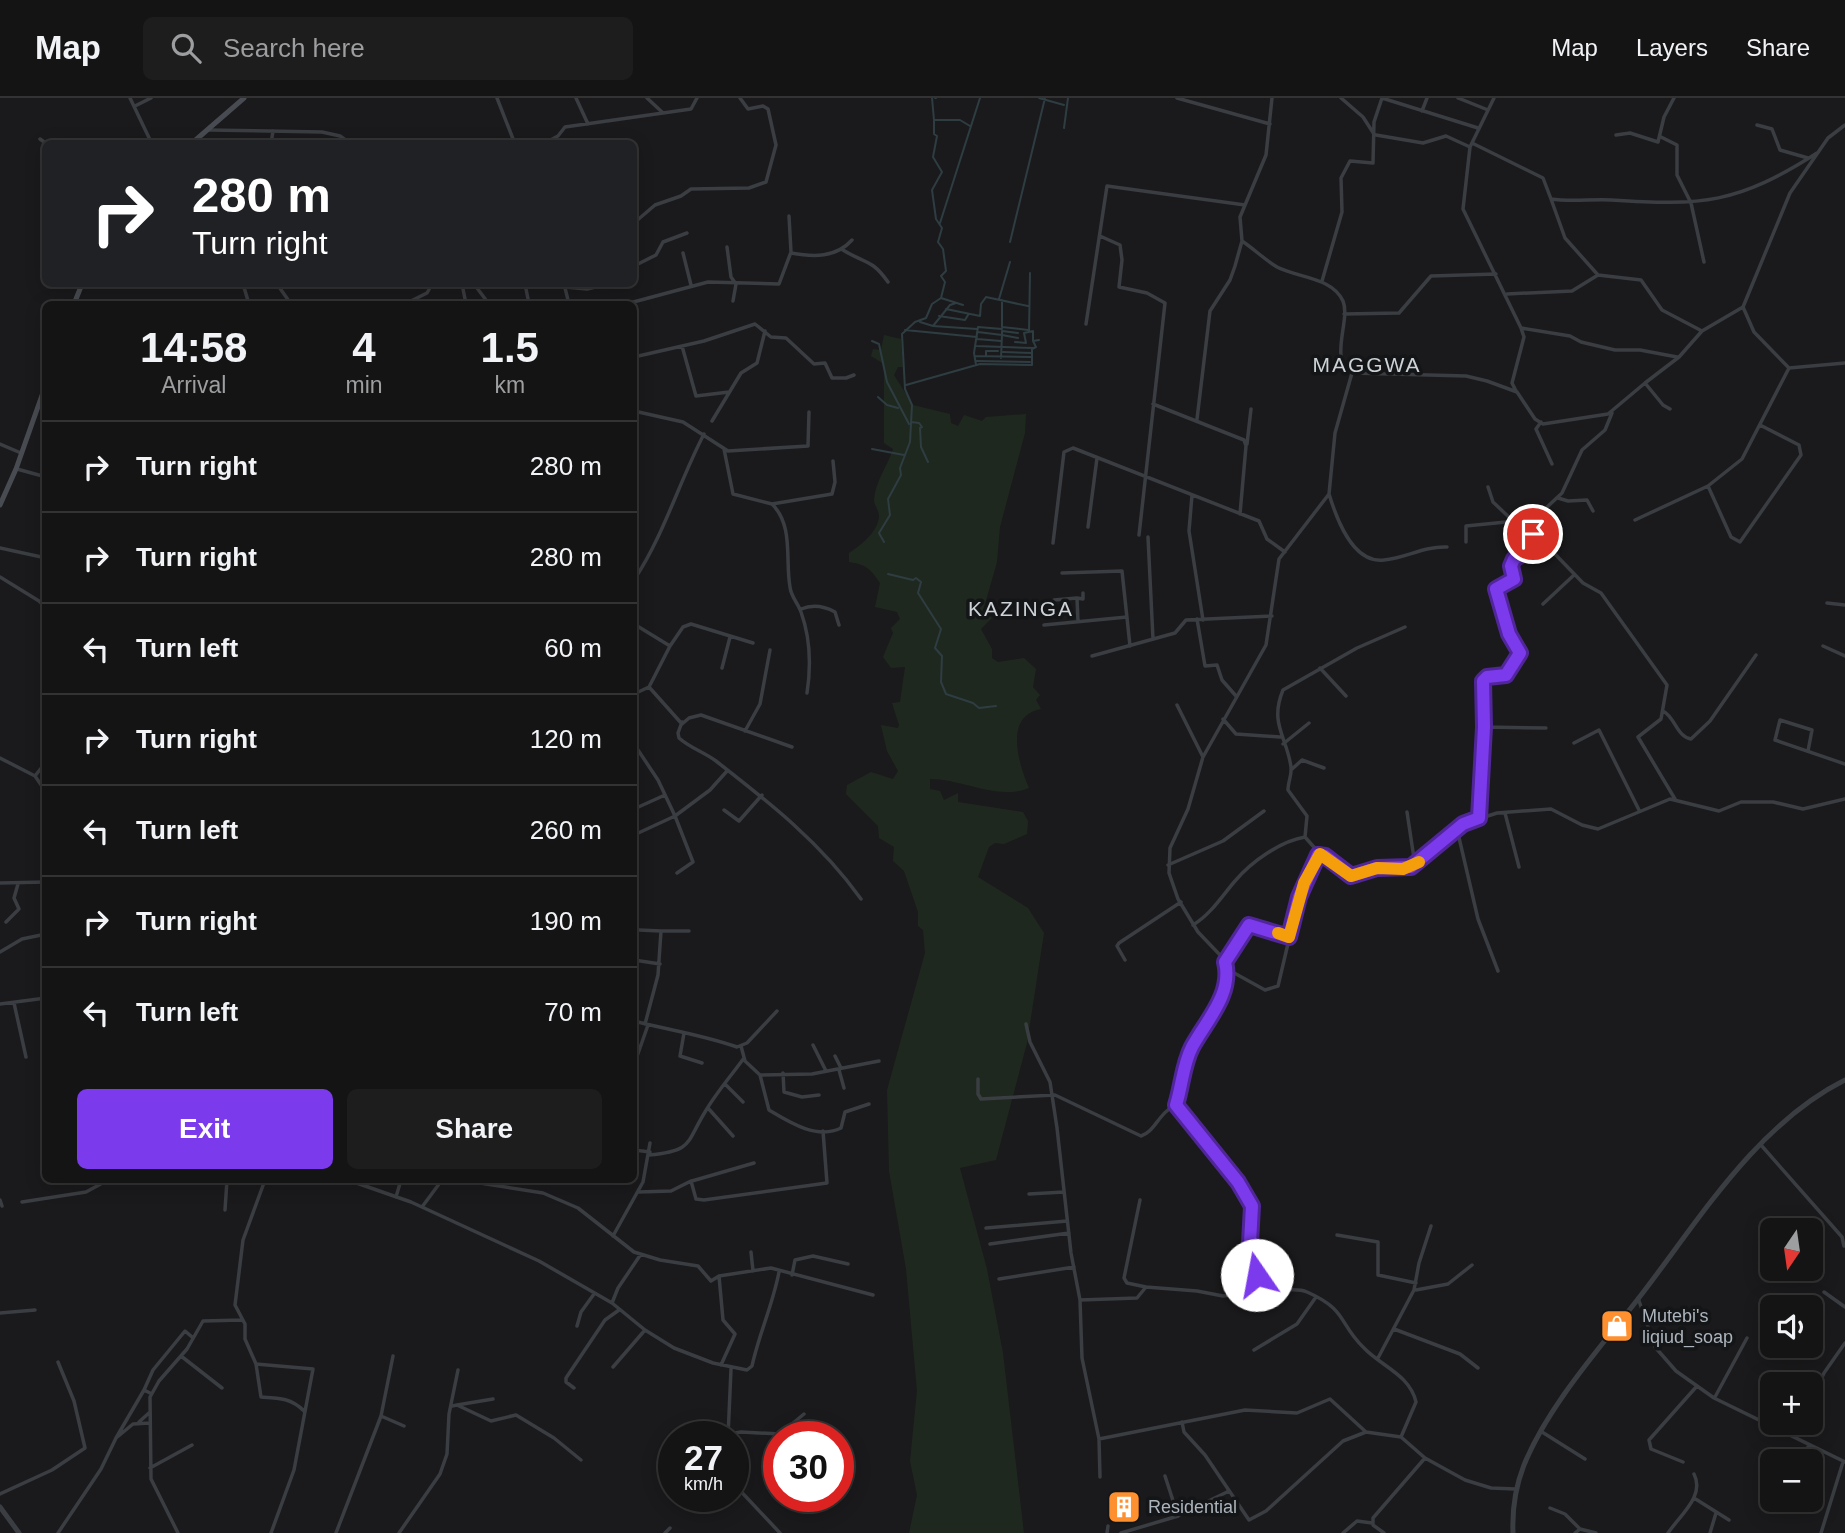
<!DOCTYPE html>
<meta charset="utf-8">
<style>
body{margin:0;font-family:Arial,sans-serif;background:#1d1d1e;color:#f1f3f6;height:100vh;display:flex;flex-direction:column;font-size:26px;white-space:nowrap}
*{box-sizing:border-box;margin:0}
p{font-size:23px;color:#9d9ea0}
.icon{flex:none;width:38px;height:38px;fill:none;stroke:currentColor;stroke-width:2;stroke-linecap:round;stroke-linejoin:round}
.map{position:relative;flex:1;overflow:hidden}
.sheet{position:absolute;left:42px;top:203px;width:595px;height:882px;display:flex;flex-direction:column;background:#141415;border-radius:10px;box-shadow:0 4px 18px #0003,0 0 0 2px #333334}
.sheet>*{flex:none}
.top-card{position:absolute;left:42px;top:42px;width:595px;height:147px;border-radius:10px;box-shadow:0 4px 18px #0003,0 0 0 2px #333334;background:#202124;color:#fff;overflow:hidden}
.needle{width:46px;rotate:193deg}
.controls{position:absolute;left:1760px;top:1120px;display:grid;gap:14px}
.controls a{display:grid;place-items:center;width:63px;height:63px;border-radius:10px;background:#141415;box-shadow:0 4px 18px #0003,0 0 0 2px #333334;font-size:35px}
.speed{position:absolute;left:658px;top:1323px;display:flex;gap:14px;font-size:35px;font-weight:700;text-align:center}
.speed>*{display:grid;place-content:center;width:91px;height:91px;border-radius:50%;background:#141415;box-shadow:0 4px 18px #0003,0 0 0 2px #333334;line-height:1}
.speed small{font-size:18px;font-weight:400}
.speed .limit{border:10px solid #d22;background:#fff;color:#111}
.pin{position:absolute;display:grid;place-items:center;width:60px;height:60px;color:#fff;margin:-30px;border:4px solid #fff;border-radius:50%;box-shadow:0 2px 7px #0007}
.me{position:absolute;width:77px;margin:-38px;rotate:348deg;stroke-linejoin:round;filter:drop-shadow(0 0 5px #0008)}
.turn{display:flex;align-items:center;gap:24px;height:147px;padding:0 35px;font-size:32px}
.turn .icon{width:91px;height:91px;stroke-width:2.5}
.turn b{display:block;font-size:49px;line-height:60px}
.eta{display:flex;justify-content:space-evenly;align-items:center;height:119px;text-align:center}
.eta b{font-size:42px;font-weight:700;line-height:49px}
.primary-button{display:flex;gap:14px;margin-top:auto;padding:14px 35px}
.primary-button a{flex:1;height:80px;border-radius:10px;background:#7c3aed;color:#fff;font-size:28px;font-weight:700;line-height:80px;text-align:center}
.primary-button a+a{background:#1d1d1e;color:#f1f3f6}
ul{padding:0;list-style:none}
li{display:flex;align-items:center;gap:21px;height:91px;padding:0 35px;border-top:2px solid #333334}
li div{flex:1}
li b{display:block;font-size:26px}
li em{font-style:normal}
header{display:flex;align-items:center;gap:42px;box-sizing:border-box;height:98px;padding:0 35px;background:#141415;border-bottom:2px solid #333334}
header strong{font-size:33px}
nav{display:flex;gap:38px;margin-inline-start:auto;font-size:24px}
.search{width:490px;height:63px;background:#1d1d1e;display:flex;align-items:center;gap:18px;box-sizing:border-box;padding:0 24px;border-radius:10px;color:#9d9ea0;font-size:26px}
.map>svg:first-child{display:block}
.green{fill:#1f281f}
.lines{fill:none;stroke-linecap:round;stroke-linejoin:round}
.stream{stroke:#2e3d42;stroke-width:2}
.minor{stroke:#3a3d41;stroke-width:3.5}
.tertiary{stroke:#3a3d41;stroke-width:5}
.secondary{stroke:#484c52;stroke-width:5}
.route-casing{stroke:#51269a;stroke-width:18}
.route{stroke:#7c3aed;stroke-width:12}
.slow{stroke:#f59e0b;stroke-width:12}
.labels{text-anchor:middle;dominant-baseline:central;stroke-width:7;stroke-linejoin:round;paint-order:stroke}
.poi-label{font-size:18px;fill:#abb4bc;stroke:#141517;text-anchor:start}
.quarter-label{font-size:21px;letter-spacing:2px;fill:#cdd2d8;stroke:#141517}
</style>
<header>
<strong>Map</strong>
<div class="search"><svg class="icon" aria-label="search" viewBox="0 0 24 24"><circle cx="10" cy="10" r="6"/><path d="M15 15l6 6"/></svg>Search here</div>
<nav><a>Map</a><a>Layers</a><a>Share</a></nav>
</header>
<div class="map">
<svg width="1845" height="1435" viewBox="0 0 1845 1435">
<rect width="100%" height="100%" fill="#1a1a1c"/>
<path class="green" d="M884 237 901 241 903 269H898L894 277 913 307 950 316 951 325 958 328 964 317 982 323 986 319 1026 316 1025 335 1000 429 997 464 983 513 992 520 981 531 992 551V560L998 564 1024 560 1036 571 1033 589 1040 597 1036 602 1041 611C1003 618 1019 667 1029 690 997 703 964 681 930 681V691L940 693 944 702 958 695V704L1023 714 1028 723 1027 736 1004 746 995 745 989 749 978 779 1028 810 1044 835 1027 945 996 1062 960 1070 987 1171 1003 1255 1024 1435H909L917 1397 910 1363 917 1293 906 1171 889 1073 887 992 925 855 923 832 918 828V814L904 773 893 763 894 749 879 740 878 728 846 696 847 687 871 674 893 681 898 673 887 653 881 627 898 630 899 627 892 605 900 604 905 569 891 570 883 559 893 535 891 530 900 521 897 514 875 509 880 485C871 471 865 466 849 464V455C860 448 879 433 879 418 879 412 874 407 874 402 875 384 888 367 893 351L884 345V266L871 258 873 251 881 252Z"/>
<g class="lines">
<path class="stream" d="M932 0 934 22H960L970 28
M935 0H936
M1039 0 1064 7
M1064 30 1068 0
M940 125 980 0
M1010 144 1045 0
M941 200 963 207
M999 201 1010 164
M1002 202V229L1028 232
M946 211 980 218 981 206 986 199 1028 208
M939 218 965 222 968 217
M920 224 933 228 977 231
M933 228 950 207 956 205
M905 232 977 239
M978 234 1002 237 1001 260
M1029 234 1030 175
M1002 236V233L1018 235
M1002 237 1018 240
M977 241 1001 243
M872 243 879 246 887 284 909 326
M1015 244 1026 245 1024 235 1033 233V243
M976 248 1033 250
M1003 254 1032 255
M986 257V253H998
M975 258 1031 259
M977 263 1030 264
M976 267 974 255 978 229 1002 231
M906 287 980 266 1032 267V251L1036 249 1033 243 1039 242
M878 299 887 307 898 310
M911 324 919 325 922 329 920 330 921 349 928 364
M872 351 904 357
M884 444 879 435 890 417 888 401 901 377 900 370 910 344 912 307 905 291 902 236 915 224 926 220 932 206 941 200 945 184 941 178 946 173 943 151 938 144 942 130 936 121 932 92 942 74 933 59 937 38 934 36V22
M888 476 913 482 916 480 921 484 918 495 941 531 935 550 942 558 941 584 946 596 973 605 979 610 996 608"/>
<path class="minor" d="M130 0 152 46
M497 0 515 46
M576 0 588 26
M647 0 662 14
M1177 0 1270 26
M1341 0 1363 19 1374 36
M1382 0 1478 30
M1458 0 1488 12
M1494 0 1470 49 1463 111 1521 230 1524 239 1512 285 1516 293
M135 8 151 0
M1422 13 1427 0
M1757 27 1772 31 1780 52 1808 60
M208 32 322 34 340 38 351 46
M1376 37 1423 45 1446 38 1470 49
M1616 37 1630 35 1658 44 1664 19 1674 0
M1661 39 1677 47V77L1691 105 1704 164
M40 41 47 46
M1472 45 1543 80 1551 101C1570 104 1591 101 1611 102 1703 108 1737 106 1817 55
M271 46 273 33
M543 46 558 38 565 29 691 11 697 0
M1551 101 1565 140 1598 177 1641 182 1662 212 1702 233
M634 125 655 107 681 98 691 91 749 90 766 84 776 47 768 11 763 8 748 11 740 0
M1100 138 1120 147 1122 162 1119 189 1147 195 1165 205 1139 437
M1242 143C1254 151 1265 162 1277 169 1298 180 1332 179 1343 203 1351 223 1328 262 1352 275L1335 335 1329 396 1279 461 1266 547 1203 659 1188 711 1170 750 1169 775 1178 801 1198 834 1220 857 1227 871 1220 904 1187 962 1176 1007 1250 1103 1253 1113 1250 1133 1253 1164 1259 1183 1269 1192C1281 1194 1296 1189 1307 1194 1348 1212 1338 1225 1364 1250 1381 1268 1410 1277 1416 1304L1401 1339
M727 149 731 179 736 186 733 203
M843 152C865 166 871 160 888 184
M683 155 691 187
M791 155C813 159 836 160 852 142
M634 168 656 157 663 144 687 135
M1322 183 1342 114 1341 80 1350 63 1373 65 1374 24 1382 0
M243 186 249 206
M277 186 291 206
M421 186 431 188 436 186
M462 186 466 206
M474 186 489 206
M525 186 529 206
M564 186 569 206
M565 189 587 191 608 186
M1507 196 1572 193 1598 177
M356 204 358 206
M405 206 427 195 431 188
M626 206 708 184 779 186 791 154 789 118
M1743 209 1754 234 1789 270 1845 265
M1344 216 1399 215 1431 178 1496 176
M1086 226 1107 88 1245 107
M1521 230 1570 238 1581 244 1615 252H1640L1677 259
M682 248 696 298 729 294
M634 259 704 243 755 226 771 239 786 240 814 266 825 265 832 280H846L854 277
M1352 275 1466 278 1487 283 1517 294 1535 321 1543 326 1608 316 1645 285 1663 307 1670 311
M1645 285 1679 259 1702 233 1743 209 1790 95 1828 40 1845 27
M1153 306 1244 342 1246 348 1240 416
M634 313 683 324 728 353 808 348 809 314
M1197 321 1210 213 1230 182 1235 168 1242 143 1240 119 1266 57 1272 0
M712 323 741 275 757 265 765 233
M1541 324 1536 331 1552 366
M0 346 21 355
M1247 346 1251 311
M724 351 733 396 772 406C794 428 785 462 790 489 791 499 798 505 801 514 810 539 811 569 807 595
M17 371 46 379
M1708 388 1731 439 1740 444 1801 357 1799 347 1760 327
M1488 389 1493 404 1512 422
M1329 396C1336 419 1352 466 1384 462 1406 460 1424 448 1447 449
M1192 397 1189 433 1203 522
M1558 400 1568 403 1587 402 1593 413
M772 406 832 396 835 384 833 363
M1635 422 1708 388 1742 361 1789 270
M1529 426 1539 447 1553 454 1583 485 1601 495 1667 587 1661 621 1638 639 1675 701
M1529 426 1562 395 1582 352 1605 332 1612 315
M1088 429 1097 360
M1148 439 1153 541
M1466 444V428L1516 423 1529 426
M1053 445 1064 354 1073 350 1259 423 1267 441 1285 454
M0 450 46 460
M1062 475 1122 473 1130 548
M0 479 39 503 43 507 46 520
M634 482C664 437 679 384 704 336
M1054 502 1077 500
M1827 505 1845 507
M1543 506 1574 477
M801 511C813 506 824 508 835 514L839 527
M1197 521 1205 568 1217 567 1222 582 1236 598
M1078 524 1077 500 1083 501V495
M634 526 670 548 649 589
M1044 527 1127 519
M670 548 683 529 691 526 753 545
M1823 548 1845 558
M1092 558 1175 535 1186 522 1272 518
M722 570 730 539
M1320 570 1346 598
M634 596 649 589 682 626 689 620 701 617 792 649
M1177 607 1203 659
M1663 613C1675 619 1677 639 1691 641L1710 623 1756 557
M1223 621 1236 636 1280 639
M682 624 678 635 679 640C690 650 704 654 716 663 770 705 821 745 861 801
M1484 629 1546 630
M745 633 760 606 770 552
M1574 645 1599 632 1639 712
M634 646 658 682 675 718 634 737
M1283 646 1309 625
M1808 653 1812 632 1780 622 1775 642 1845 666
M0 660 35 678 46 694
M1291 672 1302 662 1324 670
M35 678 46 664
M634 711 665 697
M724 712 739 723 762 697
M1407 714 1415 767
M1505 715 1519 769
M1479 720 1484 629 1483 583 1487 579 1506 577 1520 555 1509 536 1496 491 1514 481 1511 468 1514 461 1539 447
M1457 731 1478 821 1498 873
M1305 739 1307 718 1288 692C1288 684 1292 677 1291 669 1287 639 1269 626 1283 592L1357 550 1405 529
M1168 767 1223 743 1264 713
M677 775 693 764 675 718 710 692 727 673
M0 785 46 784
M6 824 19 811 14 800 18 786
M1193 827C1211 816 1222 798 1235 783 1252 763 1281 743 1305 739L1320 756
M639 832 661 833 658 877 645 926
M661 833H689
M0 854 22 841 46 836
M634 862 660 866
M1125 862 1117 848 1119 845 1181 804
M1225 863 1249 827 1289 839
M1227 871 1265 892 1278 888 1299 799 1320 756 1354 778 1377 770 1411 769 1463 726 1497 715 1551 711 1582 727 1598 731 1670 701 1719 713 1741 704H1773L1803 711 1845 701
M14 905 26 959
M0 906 46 900
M634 923C669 932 703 937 737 949L747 945 777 913
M1026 926 1030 944 1050 984 1057 1030 1071 1155 1080 1202 1082 1260 1099 1341 1100 1379
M684 935 680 958 702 965
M813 947 826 973
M741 948 745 963 760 977 769 1012C789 1024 817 1042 841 1030L845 1014 869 1006
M835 958 841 970
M634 967 648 927
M839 972 844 990
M783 975 784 994 802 999 819 997
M760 977 812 976 879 963
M978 981V996L981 1001 1055 997 1141 1038C1155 1034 1159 1014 1176 1007
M725 986 743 1004
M708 1010 733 1038
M1761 1047 1842 1139 1844 1148
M634 1052 650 1054
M649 1057C693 1053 686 1045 705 1014 716 995 731 978 744 960
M265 1082 243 1142 235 1207 245 1226V1241L256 1266 313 1271 294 1372 271 1435
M348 1082 411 1104 539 1163 612 1205 645 1232 674 1250 713 1265 747 1272 752 1268C759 1236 773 1206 779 1174
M461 1082 543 1095 578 1110 634 1154 660 1162 698 1168 711 1183 719 1178 771 1170 873 1197
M692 1083 754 1065
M638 1094 671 1093 691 1083 696 1101 704 1102 827 1085 823 1033
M1029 1096 1064 1094
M396 1099 401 1082
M0 1102 2 1108
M1140 1102 1124 1180 1127 1185 1146 1189
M22 1104 86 1094 108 1082
M422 1109 442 1082
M225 1112 227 1082
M986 1130 1067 1123
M1337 1137 1378 1144V1177L1416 1185
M613 1138 643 1084 650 1045
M990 1146 1069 1135
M751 1154 753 1173
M792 1177 795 1162 813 1158 848 1166
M719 1178 723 1222 735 1236 721 1267
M999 1181 1074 1169
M1416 1192 1448 1186 1472 1167
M1824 1194 1845 1209
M1638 1200 1655 1249 1676 1273 1714 1300 1845 1364
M1080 1202 1137 1200 1146 1189 1197 1193 1223 1198 1269 1192
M612 1205 618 1190 641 1156
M0 1215 35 1212
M577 1228 581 1214 594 1196
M1394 1231 1460 1256 1478 1270
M1254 1252 1297 1226 1316 1199
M181 1258 222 1290
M1378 1260 1414 1192 1419 1165 1431 1128
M256 1266 261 1299C279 1300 291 1300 304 1313
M613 1269 645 1232
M1797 1286 1800 1278
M574 1290 566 1284V1280L605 1222 619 1212
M144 1292 153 1272 185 1233 192 1239
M150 1295 144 1292 116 1340 133 1326 150 1325
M1715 1299 1747 1240
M1811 1303 1824 1275 1845 1245
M457 1307 493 1301
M452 1308 457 1307 491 1323 516 1317 554 1340 581 1362
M381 1318 404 1328
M139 1324 150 1314
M1182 1324 1184 1334 1205 1357 1249 1422 1266 1413 1343 1343 1366 1334 1401 1339 1425 1360 1465 1382 1491 1390 1515 1391
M1542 1334 1585 1361
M728 1336 741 1334 780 1336 804 1316
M1790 1337 1797 1325
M728 1339 731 1271
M1099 1341 1245 1312 1297 1315 1330 1301 1366 1334
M1801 1363 1809 1347
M1683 1364 1651 1351 1649 1342 1697 1288
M150 1370 192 1347
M1165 1378 1178 1418
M733 1385 780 1435
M0 1396 52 1372 85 1350 74 1303 58 1264
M1694 1400 1729 1422
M1550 1410 1565 1416 1580 1431
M58 1435 101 1371 116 1340
M178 1435 151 1381 150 1299 159 1283 187 1251 203 1223 242 1222
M336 1435 381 1318 393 1258
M399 1435 440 1376 447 1356 449 1316 458 1272
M665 1435 670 1430
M1107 1435 1108 1428
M1121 1435 1178 1418 1229 1393
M1343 1435 1357 1423 1372 1425
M1384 1435 1373 1427V1420L1425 1360
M1575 1435 1580 1431 1596 1435
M1668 1435C1681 1416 1705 1398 1694 1376
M1710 1435 1716 1415
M1821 1435 1843 1364"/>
<path class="tertiary" d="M0 1409 19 1435
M1513 1435C1512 1411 1515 1390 1524 1367 1548 1308 1599 1251 1638 1201 1698 1124 1755 1027 1845 982"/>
<path class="secondary" d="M191 46 244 0
M74 206 82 186
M0 407 16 371 46 286"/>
</g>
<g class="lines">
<defs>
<path id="route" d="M1257 1177 1250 1145 1252 1108 1238 1084 1176 1007C1182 988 1183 966 1192 949 1206 923 1233 896 1225 864L1249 827 1289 839 1299 799 1318 757 1325 758 1351 778 1377 770 1411 769 1463 726 1479 720 1484 629 1483 583 1487 579 1506 577 1520 555 1509 536 1496 491 1514 481 1511 468 1514 461 1539 447 1533 436"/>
</defs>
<use href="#route" class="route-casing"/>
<use href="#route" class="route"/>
<path class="slow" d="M1278 835 1289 839 1304 785 1320 756 1351 778 1377 770 1403 771 1419 764"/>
</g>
<defs>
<symbol id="shop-square" viewBox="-11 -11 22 22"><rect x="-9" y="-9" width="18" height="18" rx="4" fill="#fe902f" stroke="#141517"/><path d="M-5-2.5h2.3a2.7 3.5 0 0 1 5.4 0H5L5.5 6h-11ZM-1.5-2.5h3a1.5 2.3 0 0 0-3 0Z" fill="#fff"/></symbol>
<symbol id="building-square" viewBox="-11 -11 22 22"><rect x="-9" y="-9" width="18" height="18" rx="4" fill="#fe902f" stroke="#141517"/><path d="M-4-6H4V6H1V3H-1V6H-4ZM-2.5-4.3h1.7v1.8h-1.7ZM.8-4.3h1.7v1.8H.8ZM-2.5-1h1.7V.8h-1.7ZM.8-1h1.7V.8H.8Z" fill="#fff"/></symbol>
</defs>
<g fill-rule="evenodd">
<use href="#shop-square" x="1598" y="1209" width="38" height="38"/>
<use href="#building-square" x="1105" y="1390" width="38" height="38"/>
</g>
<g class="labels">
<g class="poi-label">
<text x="1642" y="1218">Mutebi's<tspan x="1642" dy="21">liqiud_soap</tspan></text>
<text x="1148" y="1409">Residential</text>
</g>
<g class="quarter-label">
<text x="1367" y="266">MAGGWA</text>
<text x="1021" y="510">KAZINGA</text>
</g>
</g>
</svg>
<div class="controls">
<a><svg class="needle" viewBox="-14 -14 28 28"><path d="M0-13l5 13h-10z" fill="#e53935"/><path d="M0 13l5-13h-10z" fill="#9d9ea0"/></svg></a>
<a><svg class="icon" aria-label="sound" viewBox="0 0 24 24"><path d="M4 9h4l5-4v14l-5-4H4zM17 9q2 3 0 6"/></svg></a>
<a>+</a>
<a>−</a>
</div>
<div class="speed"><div>27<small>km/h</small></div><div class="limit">30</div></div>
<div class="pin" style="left:1533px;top:436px;background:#d93025"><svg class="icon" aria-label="arrive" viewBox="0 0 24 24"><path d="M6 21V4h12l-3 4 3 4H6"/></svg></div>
<svg class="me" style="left:1257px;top:1177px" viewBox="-20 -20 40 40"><circle r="19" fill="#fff"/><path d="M0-13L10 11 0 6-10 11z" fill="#7c3aed"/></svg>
<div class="top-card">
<div class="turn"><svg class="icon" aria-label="right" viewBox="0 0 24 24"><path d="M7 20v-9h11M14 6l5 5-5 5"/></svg><div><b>280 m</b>Turn right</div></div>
</div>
<section class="sheet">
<div class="eta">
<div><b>14:58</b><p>Arrival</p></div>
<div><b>4</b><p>min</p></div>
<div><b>1.5</b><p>km</p></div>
</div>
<ul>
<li><svg class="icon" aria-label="right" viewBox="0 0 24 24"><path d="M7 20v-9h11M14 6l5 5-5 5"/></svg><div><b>Turn right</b></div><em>280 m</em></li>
<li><svg class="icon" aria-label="right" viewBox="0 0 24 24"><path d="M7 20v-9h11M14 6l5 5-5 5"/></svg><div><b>Turn right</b></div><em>280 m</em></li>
<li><svg class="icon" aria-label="left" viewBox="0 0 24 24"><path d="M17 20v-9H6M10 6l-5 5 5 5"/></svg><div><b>Turn left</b></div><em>60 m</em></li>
<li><svg class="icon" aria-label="right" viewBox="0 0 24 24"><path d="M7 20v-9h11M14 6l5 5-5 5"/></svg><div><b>Turn right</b></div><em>120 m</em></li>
<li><svg class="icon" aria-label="left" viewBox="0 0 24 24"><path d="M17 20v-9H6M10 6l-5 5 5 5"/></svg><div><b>Turn left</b></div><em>260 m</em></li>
<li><svg class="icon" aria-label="right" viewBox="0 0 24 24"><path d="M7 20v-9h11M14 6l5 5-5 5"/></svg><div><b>Turn right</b></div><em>190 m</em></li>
<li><svg class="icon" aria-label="left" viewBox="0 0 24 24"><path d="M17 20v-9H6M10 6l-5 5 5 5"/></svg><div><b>Turn left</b></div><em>70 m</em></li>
</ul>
<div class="primary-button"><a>Exit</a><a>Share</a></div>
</section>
</div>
